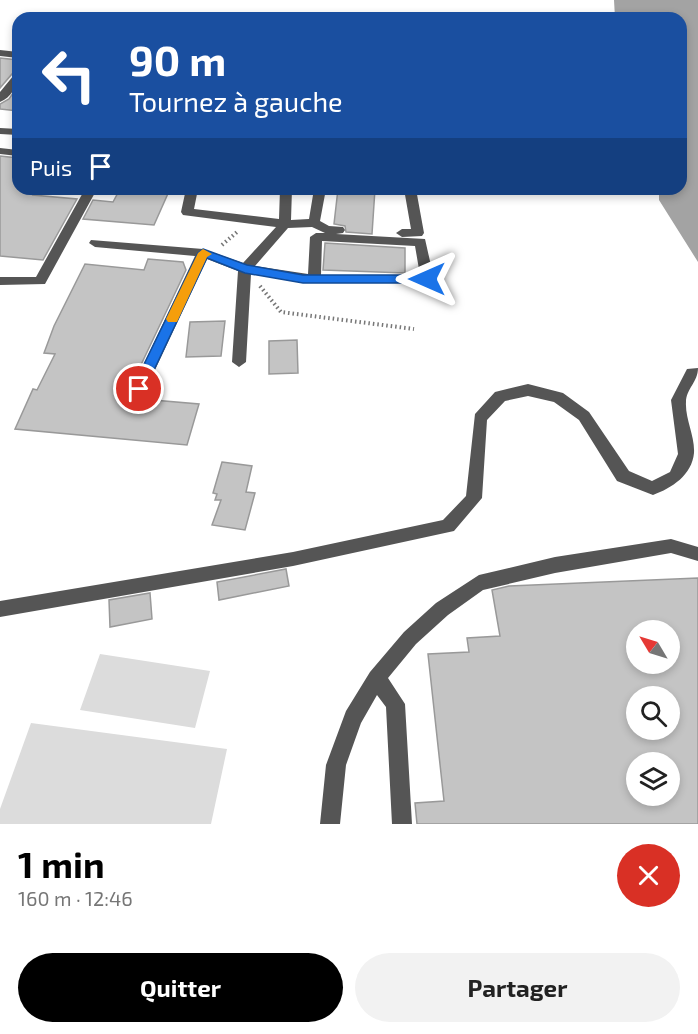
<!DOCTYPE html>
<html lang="fr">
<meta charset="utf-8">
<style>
body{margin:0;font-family:"Exo 2",sans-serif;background:#f2f2f2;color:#222;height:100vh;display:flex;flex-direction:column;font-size:22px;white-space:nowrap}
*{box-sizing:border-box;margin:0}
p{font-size:20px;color:#767676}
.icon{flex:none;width:33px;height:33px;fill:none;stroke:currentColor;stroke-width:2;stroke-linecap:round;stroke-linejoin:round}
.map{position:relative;height:824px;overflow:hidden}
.sheet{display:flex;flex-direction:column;background:#fff;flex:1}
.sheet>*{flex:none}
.top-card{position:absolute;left:12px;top:12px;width:675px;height:183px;border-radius:18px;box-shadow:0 3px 9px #0003;background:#1a4fa0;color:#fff;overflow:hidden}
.needle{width:39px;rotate:308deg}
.fabs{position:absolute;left:626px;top:620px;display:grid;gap:12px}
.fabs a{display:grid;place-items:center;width:54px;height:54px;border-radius:50%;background:#fff;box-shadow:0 3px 9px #0003;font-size:30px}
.pin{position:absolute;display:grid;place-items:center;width:51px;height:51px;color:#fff;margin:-26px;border:3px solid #fff;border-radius:50%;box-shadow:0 2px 6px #0007}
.me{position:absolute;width:66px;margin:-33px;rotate:270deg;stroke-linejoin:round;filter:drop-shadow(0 0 4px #0008)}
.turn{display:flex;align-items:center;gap:21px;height:126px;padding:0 18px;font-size:27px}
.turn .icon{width:78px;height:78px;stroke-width:2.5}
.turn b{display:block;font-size:42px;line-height:51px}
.then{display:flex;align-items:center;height:57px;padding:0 18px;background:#0003;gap:12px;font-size:22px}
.round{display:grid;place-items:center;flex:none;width:63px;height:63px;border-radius:32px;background:#f2f2f2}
.headline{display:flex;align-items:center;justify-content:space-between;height:102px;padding:0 18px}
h1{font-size:36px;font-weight:700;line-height:45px;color:#000}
.cta{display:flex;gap:12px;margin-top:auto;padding:12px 18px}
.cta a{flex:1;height:69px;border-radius:36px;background:#000;color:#fff;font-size:24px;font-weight:700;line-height:69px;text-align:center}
.cta a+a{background:#f2f2f2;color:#222}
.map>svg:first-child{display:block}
.green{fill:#dcdcdc}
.water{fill:#a3a3a3}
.building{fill:#c4c4c4;stroke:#999;stroke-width:1.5;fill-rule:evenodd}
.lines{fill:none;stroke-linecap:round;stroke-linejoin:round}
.path{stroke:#777;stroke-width:4;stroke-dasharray:1.5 3;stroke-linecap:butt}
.minor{fill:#555;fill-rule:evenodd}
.route{fill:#1a73e8;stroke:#114b97;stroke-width:1.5}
.slow{fill:#f59e0b}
</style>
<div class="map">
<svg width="698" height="824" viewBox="0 0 698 824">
<rect width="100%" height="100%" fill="#fff"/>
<path class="green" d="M100 654 210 671 195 728 80 710Z
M31 723 227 749 211 824H0V809Z"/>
<path class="water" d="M614 0H698V262L659 200V189H681V18H615Z"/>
<path class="building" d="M0 58 18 60V72L12 74 0 88Z
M18 86V111L0 109V104L9 99Z
M0 156 18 158V189H37L33 195 77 199 43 260 0 256Z
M120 189H170L154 225 83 219 93 200 113 202Z
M338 189H375L372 234 346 232 345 226 334 224Z
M325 243 405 248V273L323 270Z
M148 259 183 262 186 270 130 388V398L199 404 187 445 15 429 33 389 37 390 55 354 44 353 54 326 85 264 144 270Z
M225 321 221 356 186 357 190 322Z
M297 340 298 373 269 374V341Z
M222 462 252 466 246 492 255 493 245 530 212 525 221 500H215L217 494 213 493Z
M286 569 289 586 219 600 217 582Z
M698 578V824H417L415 803 444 801 428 654 469 652 467 638 500 636 492 590 509 586ZM636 630H669V663H636ZM636 696H669V729H636ZM636 762H669V795H636Z
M150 593 152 619 110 627 109 600Z"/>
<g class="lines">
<path class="path" d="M222 245 237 232
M260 286 281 312 414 329"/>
<path class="minor" d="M0 50 18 52V58L0 56Z
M18 74C18 85 11 98 0 102V92L14 75Z
M0 128 18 129V135L0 134Z
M0 148 18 150V156L0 154Z
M85 189H97L45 284 0 285V277H36Z
M186 189H198L194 209 279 219 280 189H292L291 220 309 219 314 189H326L320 221 329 226 343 227 345 230 343 233 336 234 425 239 434 279 427 283H314L251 274 246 362 239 367 232 362 238 271 207 259 146 389 144 393H134L132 389 195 256 95 247 89 243 91 240 203 249 243 263 276 227 183 215 181 212ZM312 227 325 233H316L310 237 308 274 255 266 288 228ZM322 241 415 246 420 275H321Z
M404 189H416L424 233 422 236 402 237 396 233 402 229H411Z
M698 368C698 382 686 389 686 402 685 419 695 436 694 453 692 475 672 488 653 495L617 481 579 420 554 402 528 396 505 401 487 420 482 498 454 531 293 566 0 617V601L293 552 443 520 466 496 475 414 495 392 528 384 563 393 589 412 629 471 652 481 670 472 678 454 671 400 687 369Z
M671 539 698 547V561L671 553 555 573 483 590 448 615 416 644 388 678 405 704 412 824H392L386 707 377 695 361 723 346 765 340 824H320L326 765 346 711 370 672 404 632 436 603 479 575 555 557Z"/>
</g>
<path class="route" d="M203 249 247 265 303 275H427L433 279 427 283H303L245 273 207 258 145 389 139 394 134 392 132 389 198 253Z"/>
<path class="slow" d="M203 249 212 254 207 257 177 322H168L166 319 198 253Z"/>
</svg>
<div class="fabs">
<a><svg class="needle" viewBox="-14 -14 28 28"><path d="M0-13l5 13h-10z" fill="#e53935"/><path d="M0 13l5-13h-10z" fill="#767676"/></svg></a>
<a><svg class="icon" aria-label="search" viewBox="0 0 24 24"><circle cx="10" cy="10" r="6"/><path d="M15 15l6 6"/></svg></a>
<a><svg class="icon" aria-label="layers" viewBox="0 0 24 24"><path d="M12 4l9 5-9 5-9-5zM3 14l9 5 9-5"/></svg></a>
</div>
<div class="pin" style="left:139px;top:389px;background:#d93025"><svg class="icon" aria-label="arrive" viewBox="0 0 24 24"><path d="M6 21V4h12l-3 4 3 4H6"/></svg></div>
<svg class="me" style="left:427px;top:279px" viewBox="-20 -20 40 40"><path d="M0-17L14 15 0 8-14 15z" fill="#1a73e8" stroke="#fff" stroke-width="4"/></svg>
<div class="top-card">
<div class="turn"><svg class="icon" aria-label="left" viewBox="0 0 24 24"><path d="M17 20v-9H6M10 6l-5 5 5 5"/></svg><div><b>90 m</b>Tournez à gauche</div></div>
<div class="then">Puis<svg class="icon" aria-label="arrive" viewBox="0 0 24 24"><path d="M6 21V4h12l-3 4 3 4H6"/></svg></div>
</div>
</div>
<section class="sheet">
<div class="headline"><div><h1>1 min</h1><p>160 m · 12:46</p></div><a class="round" style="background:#d93025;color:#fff"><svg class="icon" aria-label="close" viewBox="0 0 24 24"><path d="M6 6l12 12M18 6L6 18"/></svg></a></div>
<div class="cta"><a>Quitter</a><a>Partager</a></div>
</section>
